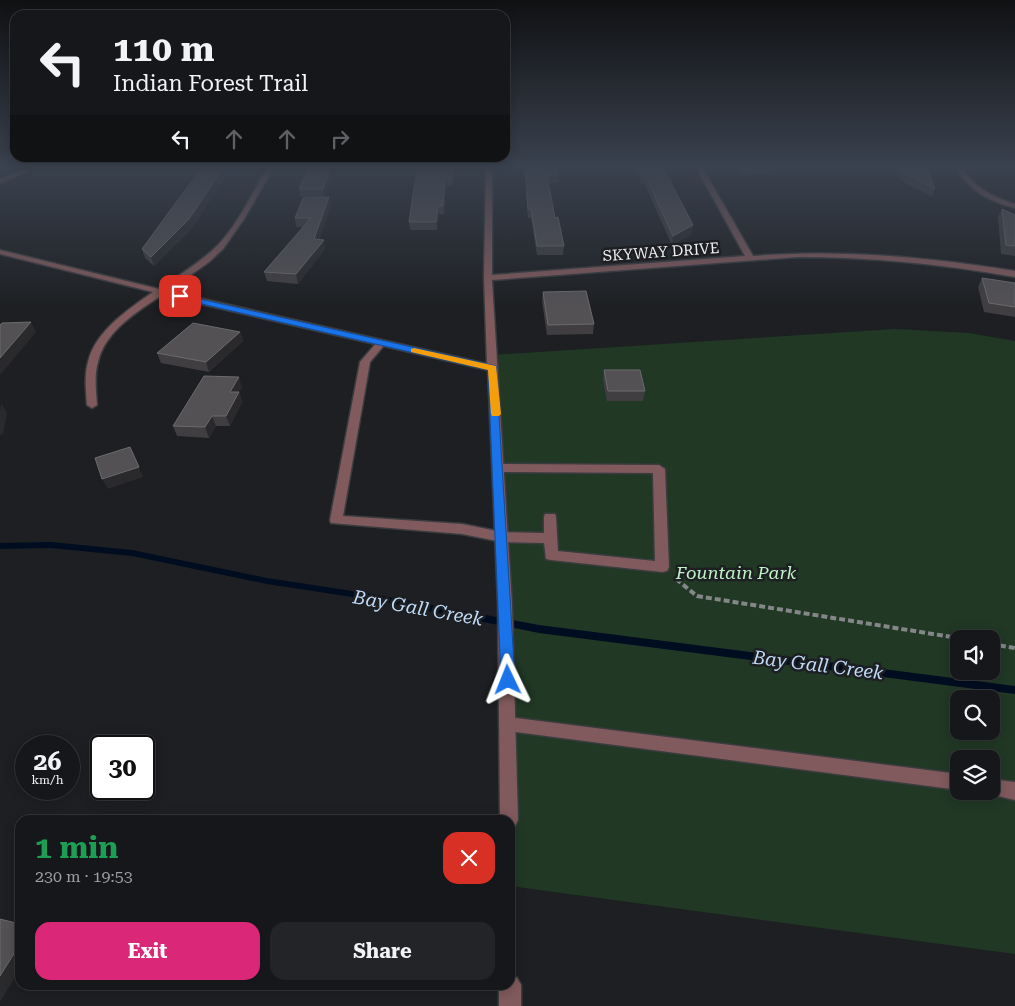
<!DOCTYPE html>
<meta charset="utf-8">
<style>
body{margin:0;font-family:"Roboto Serif",serif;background:#232427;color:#f1f3f6;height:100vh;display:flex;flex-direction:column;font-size:19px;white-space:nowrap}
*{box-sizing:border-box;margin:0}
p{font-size:16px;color:#9e9fa2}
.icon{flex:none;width:28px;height:28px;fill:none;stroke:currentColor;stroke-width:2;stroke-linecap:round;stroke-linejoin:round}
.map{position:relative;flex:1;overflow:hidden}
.panel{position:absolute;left:15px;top:815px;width:500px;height:175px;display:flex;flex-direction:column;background:#16171a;border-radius:15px;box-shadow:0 2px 12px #0003,0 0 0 1px #353639}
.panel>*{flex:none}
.top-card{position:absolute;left:10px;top:10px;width:500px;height:152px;border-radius:15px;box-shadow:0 2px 12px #0003,0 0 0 1px #353639;background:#16171a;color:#f1f3f6;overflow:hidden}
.fabs{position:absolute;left:950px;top:630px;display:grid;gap:10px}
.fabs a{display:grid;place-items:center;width:50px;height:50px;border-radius:10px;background:#16171a;box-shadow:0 2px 12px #0003,0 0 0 1px #353639;font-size:25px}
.speed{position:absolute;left:15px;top:735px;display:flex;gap:10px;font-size:25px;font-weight:700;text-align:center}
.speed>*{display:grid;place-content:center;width:65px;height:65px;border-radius:50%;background:#16171a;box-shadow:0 2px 12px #0003,0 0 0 1px #353639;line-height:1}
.speed small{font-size:12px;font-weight:400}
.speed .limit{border:2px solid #111;border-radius:8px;background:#fff;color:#111}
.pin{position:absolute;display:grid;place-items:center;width:42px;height:42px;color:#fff;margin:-21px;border-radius:10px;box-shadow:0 2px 8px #0006}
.me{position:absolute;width:55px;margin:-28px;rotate:358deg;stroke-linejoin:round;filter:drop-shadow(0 0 4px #0008)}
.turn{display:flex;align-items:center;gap:18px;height:105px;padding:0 20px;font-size:22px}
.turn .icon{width:65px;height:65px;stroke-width:2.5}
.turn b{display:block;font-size:35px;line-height:42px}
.lanes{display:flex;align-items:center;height:48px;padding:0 20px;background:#0003;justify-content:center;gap:25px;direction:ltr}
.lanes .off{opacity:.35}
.round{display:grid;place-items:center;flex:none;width:52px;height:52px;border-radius:15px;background:#232427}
.head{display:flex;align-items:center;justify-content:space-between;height:85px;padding:0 20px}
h1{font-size:30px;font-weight:700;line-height:38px;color:#1e9e55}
.cta{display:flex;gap:10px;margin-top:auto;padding:10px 20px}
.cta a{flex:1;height:58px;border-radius:15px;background:#db2777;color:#fff;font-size:20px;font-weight:700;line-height:58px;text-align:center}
.cta a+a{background:#232427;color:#f1f3f6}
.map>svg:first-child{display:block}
.green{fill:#213825;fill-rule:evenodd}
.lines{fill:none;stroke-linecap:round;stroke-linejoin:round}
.stream{fill:#000d21;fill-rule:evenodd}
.service-casing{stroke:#3a3c3f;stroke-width:3}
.minor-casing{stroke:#3a3c3f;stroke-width:3}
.path{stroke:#848688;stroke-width:4;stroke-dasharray:6 3;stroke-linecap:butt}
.service{fill:#805a5c;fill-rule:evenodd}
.minor{fill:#805a5c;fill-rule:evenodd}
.wall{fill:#403e41}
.shaded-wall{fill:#2a2a2d}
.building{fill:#535154;stroke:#6b6a6d}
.route{fill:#1a73e8;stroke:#114b97}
.slow{fill:#f59e0b}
.labels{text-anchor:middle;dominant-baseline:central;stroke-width:5;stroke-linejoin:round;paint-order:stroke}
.far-street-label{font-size:15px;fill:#eff0f2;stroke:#1d1f22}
.park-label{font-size:18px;font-style:italic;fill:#bff3c6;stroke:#1d1f22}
.water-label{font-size:19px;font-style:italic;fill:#c0dbf7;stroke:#1d1f22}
</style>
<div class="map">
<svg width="1015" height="1006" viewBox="0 0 1015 1006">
<rect width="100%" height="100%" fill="#1d1f22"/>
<path class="green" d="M895 329 969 333 1015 341V954L510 886V820L492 355ZM959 639H991V671H959ZM959 699H991V731H959ZM959 759H991V791H959Z"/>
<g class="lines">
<path class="stream" d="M51 542 132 550 267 578 372 594 539 625 1015 686V694L539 633 372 600 267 584 132 556 51 548 0 549V543Z"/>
<defs>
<path id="service" d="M381 340 386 343 370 362 343 516 462 524 502 532 544 533V517L545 514H555L556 517 558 551 655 561 653 473 499 472 493 468 499 464 659 465 665 469 669 567 667 571 662 572 551 560 546 559 544 543 502 542 462 534 331 523 330 520 360 362 378 341Z
M508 717 959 774V790L508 731 502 729 500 724 502 719Z
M991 779 1015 782V800L985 793 984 791H991Z"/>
<path id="minor" d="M268 167H274L244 219 223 249 209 262 168 291 487 364 484 278 486 167H492V275L745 256 696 167H702L753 256C842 249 928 257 1015 271V277C943 264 871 257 798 257L492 280 512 604 518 820 515 826 510 829V820H500L498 604 488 370 162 295C138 311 105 331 98 362 94 375 96 391 97 405L92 408 87 405C86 391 84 376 88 362 95 331 129 309 153 292L0 254V250L159 289C179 275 201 262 218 245 239 223 252 193 268 167Z
M956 167H962C974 188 993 197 1015 204V208C989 201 969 191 956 167Z
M23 170 28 171 0 183V179Z
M510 974 517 978 521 985V1006H499V985H510Z"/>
</defs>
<use href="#service" class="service-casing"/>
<use href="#minor" class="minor-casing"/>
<path class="path" d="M676 579 697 596 964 639
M991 644 1015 648"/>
<use href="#service" class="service"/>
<use href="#minor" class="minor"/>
</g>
<path class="wall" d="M335 167 324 197H300L299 189Z
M417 167H453V185L446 186 444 214H439L437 230H410L409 222Z
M524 167H556L558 175V183H549L555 218 564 246 563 255H537L531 218H528Z
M634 167H663L692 234 672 245 644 183H641Z
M736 167H775L773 174 742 175Z
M896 167H927L935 189 932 197 901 181Z
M227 174 192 228 154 266 145 258 142 249Z
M331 206 319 240 325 249 298 284 267 281 264 272 303 227H296L295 218Z
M1002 209 1015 215V256L1001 254 998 217Z
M982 278 1015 283V317L984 312 978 287Z
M543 292 594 324 593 334 547 335 542 301Z
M240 332 243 341 209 372 161 363 157 353Z
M604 370 645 391 643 401H607L603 380Z
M242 387 239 392 242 402 230 426H216L209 438 177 436 173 426Z"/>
<path class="shaded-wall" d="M224 167H225L227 174 192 228 154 266 151 257Z
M331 167H335L324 197 323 189Z
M445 178 446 186 444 214 443 206Z
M329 197 331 206 316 248 314 239Z
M438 206 439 214 437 230 436 222Z
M693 225 692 234 672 245 673 236Z
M324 240 325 249 298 284 296 274Z
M31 322 36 332 1 374 0 373V358Z
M240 332 243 341 209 372 206 362Z
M239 377 242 387 234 402 230 392Z
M239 392 242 402 230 426 226 416Z
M1 403 7 413 3 434 0 435V409Z
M212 416 216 426 209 438 205 427Z
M130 447 143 477 108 489 102 479Z
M20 944V969L0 1002V976Z"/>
<path class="building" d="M202 167H224L189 219 151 257 142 249Z
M309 167H331L323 189H299Z
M417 167H453L452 178H445L443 206H438L436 222H409Z
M525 167H556L558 175H547L555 218 558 217 564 246H537L531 209H528Z
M638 167H663L693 225 673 236 645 175H642Z
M901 167H927L935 189 904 173Z
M329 197 314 239 324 240 296 274 264 272 311 218H295L303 198Z
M1002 209 1015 215V246L1006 245Z
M982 278 1015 283V307L989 303Z
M586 291 594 324 548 325 543 292Z
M31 322 0 358V325L2 323Z
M193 323 240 332 206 362 157 353Z
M604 370H640L645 391H608Z
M204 376 239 377 230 392H239L226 416H212L205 427 173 426Z
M130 447 139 467 102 479 95 458Z
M0 919 20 924V944L0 976Z"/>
<linearGradient id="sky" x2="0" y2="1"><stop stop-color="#101113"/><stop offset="0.54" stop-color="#3a424f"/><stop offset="1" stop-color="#3a424f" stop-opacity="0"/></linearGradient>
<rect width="1015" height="308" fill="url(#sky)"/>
<path class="route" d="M178 294 496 366 515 680 513 684 508 686 503 684 501 680 488 370 180 299 176 296Z"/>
<path class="slow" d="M414 348 496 366 501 414 499 416H492L491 414 488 370 411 352V349Z"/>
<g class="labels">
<g class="far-street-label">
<text transform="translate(661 252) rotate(-4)">SKYWAY DRIVE</text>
</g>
<g class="park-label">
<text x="736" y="572">Fountain Park</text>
</g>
<g class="water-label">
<text transform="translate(418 608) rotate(10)">Bay Gall Creek</text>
<text transform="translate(818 665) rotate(7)">Bay Gall Creek</text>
</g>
</g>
</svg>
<div class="fabs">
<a><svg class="icon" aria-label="sound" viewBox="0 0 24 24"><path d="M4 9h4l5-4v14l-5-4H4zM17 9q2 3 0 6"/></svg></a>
<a><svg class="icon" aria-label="search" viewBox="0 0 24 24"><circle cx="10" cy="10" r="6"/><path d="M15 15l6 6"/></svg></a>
<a><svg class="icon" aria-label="layers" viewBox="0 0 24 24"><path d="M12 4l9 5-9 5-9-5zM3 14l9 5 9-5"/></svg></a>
</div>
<div class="speed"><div>26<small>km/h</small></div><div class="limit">30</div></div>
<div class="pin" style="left:180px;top:296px;background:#d93025"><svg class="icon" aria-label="arrive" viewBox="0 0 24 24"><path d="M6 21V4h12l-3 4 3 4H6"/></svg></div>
<svg class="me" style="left:508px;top:680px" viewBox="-20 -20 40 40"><path d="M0-17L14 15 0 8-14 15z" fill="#1a73e8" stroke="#fff" stroke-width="4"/></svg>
<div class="top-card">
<div class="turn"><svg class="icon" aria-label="left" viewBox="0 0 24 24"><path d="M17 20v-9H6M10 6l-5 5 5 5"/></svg><div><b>110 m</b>Indian Forest Trail</div></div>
<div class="lanes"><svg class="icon" aria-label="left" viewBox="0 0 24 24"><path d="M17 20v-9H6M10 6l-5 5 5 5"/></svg><svg class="icon off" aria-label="ahead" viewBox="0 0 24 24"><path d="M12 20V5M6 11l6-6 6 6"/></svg><svg class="icon off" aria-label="ahead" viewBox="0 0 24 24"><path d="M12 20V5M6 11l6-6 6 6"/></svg><svg class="icon off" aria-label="right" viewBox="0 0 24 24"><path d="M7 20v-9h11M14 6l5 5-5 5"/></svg></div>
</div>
<section class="panel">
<div class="head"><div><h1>1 min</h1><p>230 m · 19:53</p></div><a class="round" style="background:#d93025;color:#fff"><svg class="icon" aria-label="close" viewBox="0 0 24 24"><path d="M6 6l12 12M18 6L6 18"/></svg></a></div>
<div class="cta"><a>Exit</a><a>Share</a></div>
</section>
</div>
